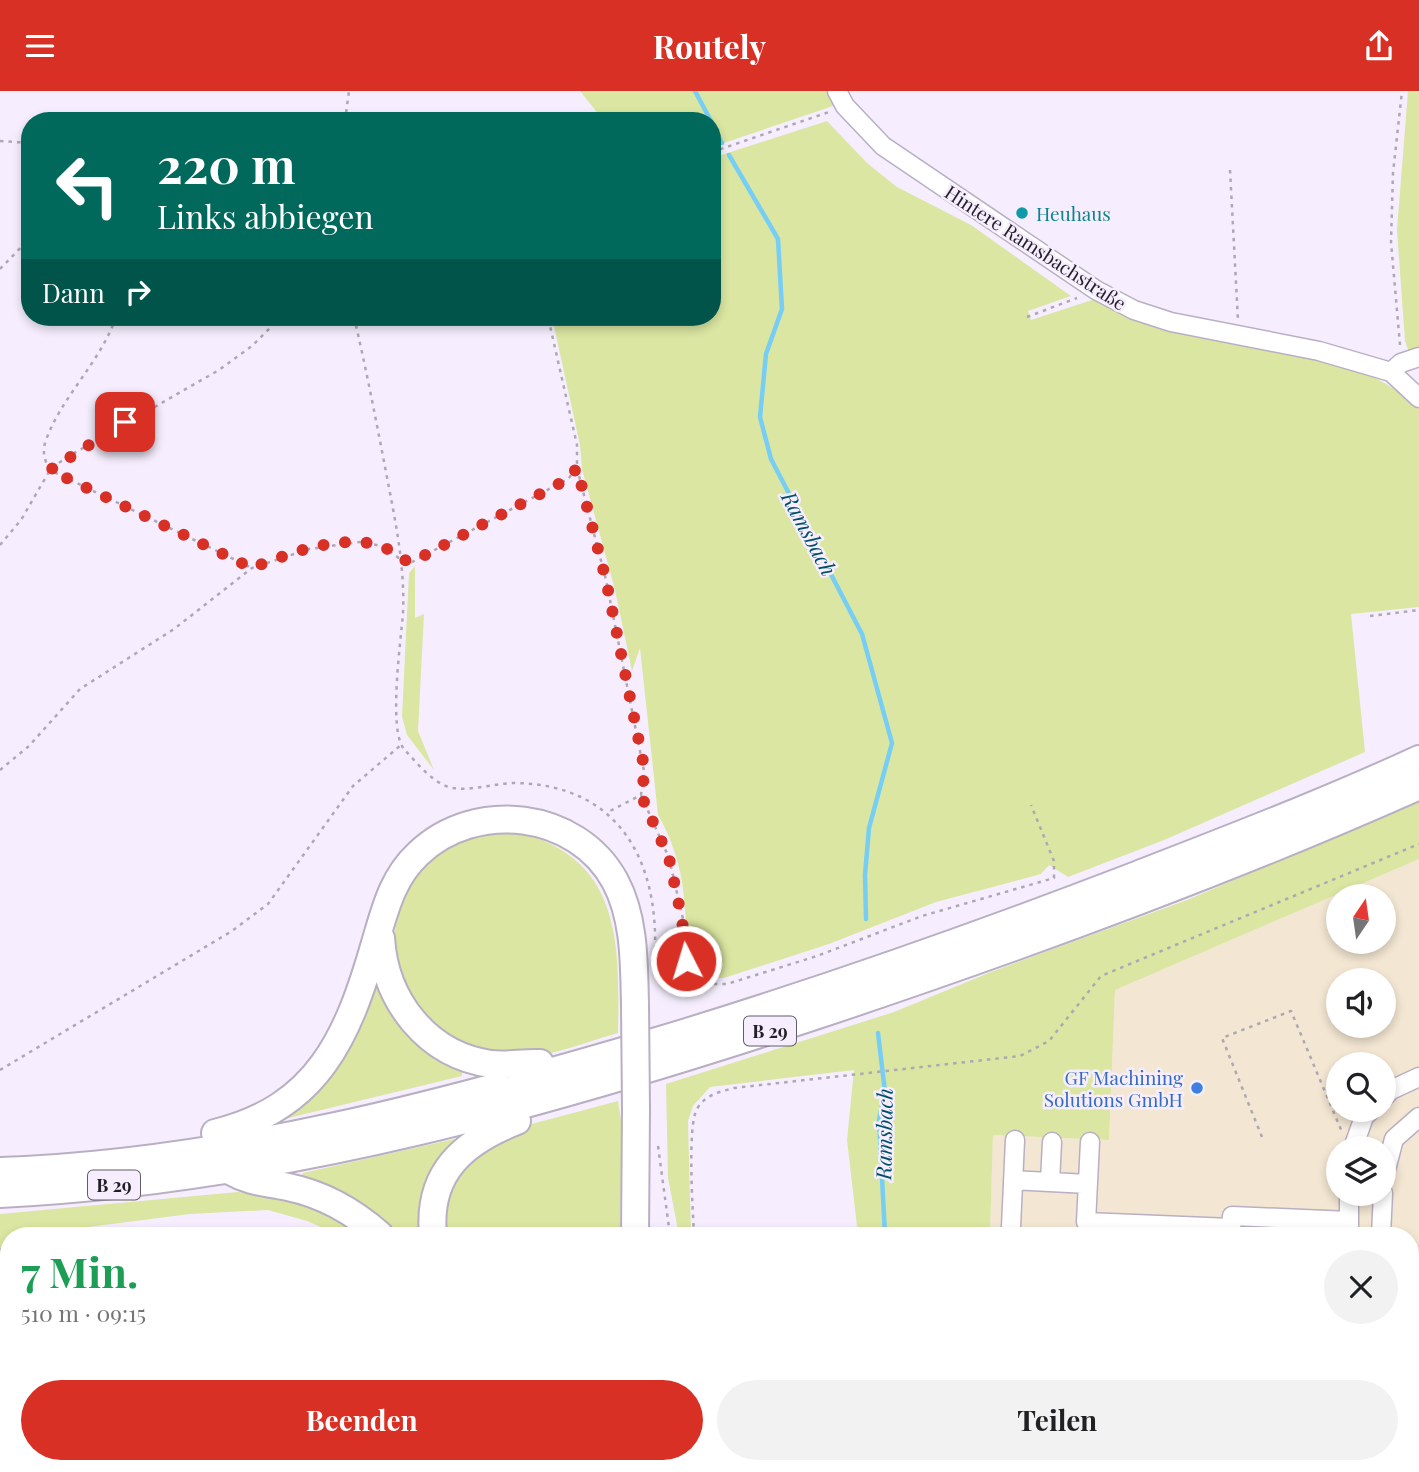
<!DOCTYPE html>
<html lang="de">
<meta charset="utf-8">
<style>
body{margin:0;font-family:"Playfair Display",serif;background:#f2f2f2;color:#202124;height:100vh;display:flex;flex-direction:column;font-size:26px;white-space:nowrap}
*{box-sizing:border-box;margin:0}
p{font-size:23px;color:#757577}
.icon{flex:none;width:38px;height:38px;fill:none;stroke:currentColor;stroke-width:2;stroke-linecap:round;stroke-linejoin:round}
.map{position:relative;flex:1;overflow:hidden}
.drawer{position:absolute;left:0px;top:1136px;width:1419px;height:247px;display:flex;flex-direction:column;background:#fff;border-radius:28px 28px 0 0;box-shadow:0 4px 10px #0003}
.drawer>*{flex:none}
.hud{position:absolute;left:21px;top:21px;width:700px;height:214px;border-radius:28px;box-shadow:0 4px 10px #0003;background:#00695c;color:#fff;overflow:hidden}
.needle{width:46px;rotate:13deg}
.tools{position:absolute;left:1326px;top:793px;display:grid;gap:14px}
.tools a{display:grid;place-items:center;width:70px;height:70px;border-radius:50%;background:#fff;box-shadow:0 4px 10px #0003;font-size:35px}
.pin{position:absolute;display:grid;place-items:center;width:60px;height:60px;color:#fff;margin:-30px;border-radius:14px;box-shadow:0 4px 10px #0006}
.me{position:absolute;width:77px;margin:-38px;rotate:355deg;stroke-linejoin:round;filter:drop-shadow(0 0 5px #0008)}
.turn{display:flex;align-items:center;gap:24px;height:147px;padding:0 21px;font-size:32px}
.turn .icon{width:91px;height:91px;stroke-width:2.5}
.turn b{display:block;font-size:49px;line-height:60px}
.then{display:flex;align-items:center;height:66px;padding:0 21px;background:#0003;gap:14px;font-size:26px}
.round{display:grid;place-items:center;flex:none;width:74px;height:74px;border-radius:37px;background:#f2f2f2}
.head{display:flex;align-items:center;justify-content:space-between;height:119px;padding:0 21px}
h1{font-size:42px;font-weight:700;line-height:52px;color:#1e9e55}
.button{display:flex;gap:14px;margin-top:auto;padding:14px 21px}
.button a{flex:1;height:80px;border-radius:42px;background:#d93025;color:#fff;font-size:28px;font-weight:700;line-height:80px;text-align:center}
.button a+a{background:#f2f2f2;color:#202124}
header{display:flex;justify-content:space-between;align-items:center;height:91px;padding:0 21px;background:#d93025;color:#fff;font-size:32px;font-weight:700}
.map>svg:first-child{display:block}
.industrial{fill:#f3e6d2;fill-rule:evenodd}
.green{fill:#dbe6a2}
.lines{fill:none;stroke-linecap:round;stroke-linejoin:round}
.stream{stroke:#76cef4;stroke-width:4.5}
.minor-casing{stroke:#b9afc3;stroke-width:21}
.highway-casing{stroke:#b9afc3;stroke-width:30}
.path{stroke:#aea7b4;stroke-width:2.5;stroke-dasharray:3.5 5;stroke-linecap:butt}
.minor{stroke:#fff;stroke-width:18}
.highway{stroke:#fff;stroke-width:26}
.highway-bridge-casing{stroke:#b9afc3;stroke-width:30;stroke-linecap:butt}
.highway-bridge{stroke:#fff;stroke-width:26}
.route{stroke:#d93025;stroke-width:12;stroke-dasharray:0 21.6}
.culture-dot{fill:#0f9aa8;stroke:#f6eefe;stroke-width:2.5}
.shop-dot{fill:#3f7fe0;stroke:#f6eefe;stroke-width:2.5}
.labels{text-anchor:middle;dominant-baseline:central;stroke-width:5;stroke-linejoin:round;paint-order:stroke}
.shield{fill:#f6eefe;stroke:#625d67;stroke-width:2}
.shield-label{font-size:18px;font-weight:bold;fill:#231f26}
.culture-label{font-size:19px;fill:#0d838f;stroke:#f6eefe;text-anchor:start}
.street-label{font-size:19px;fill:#231f26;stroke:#f6eefe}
.shop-label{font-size:19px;fill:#366cbe;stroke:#f6eefe;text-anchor:end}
.water-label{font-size:21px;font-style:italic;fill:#004f68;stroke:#f6eefe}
</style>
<header><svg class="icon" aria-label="menu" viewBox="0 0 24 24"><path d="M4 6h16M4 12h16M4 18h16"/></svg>Routely<svg class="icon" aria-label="share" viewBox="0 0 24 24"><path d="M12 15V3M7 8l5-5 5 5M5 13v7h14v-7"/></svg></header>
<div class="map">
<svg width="1419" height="1381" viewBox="0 0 1419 1381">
<rect width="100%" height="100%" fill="#f6eefe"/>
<path class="industrial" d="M1419 768V1381H1020V1374H1410V1144L990 1143 993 1044 1109 1049 1115 899ZM1339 805H1384V850H1339ZM1339 889H1384V934H1339ZM1339 973H1384V1018H1339ZM1339 1057H1384V1102H1339Z"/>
<path class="green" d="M580 0H829L835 10 833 15 712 56V30H604Z
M1408 0H1419V260L1409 261 1405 250 1397 139Z
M827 30 867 72 897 96 971 134 1071 205 1028 220 1031 229 1098 207 1328 269 1369 283 1406 305 1419 317V516L1351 523 1365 661 1164 749 1068 786 1049 774 1041 783 936 811 829 853 724 887 705 886C684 861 687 822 682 791 678 768 670 744 658 724L640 557 632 580 615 499 582 378 580 354 552 226H712V67Z
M415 475V527L424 523 418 640 434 679 407 644 402 626 409 482Z
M1419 711V768L1115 899 1109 1049 993 1044 990 1144H858L847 1049 854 979 710 996 693 1015 688 1030 691 1144H679L668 1087 666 993 894 921 991 881 1187 809Z
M512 740C621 764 620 849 618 942 592 949 549 966 525 966 515 967 503 962 493 960 482 958 467 957 457 952 377 912 371 783 459 748 476 741 494 741 512 740Z
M375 878 462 977V985L276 1030Z
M618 1010 622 1036 620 1144H439L452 1084 513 1038Z
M459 1047 422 1144H389L301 1086 303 1082Z
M238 1101C297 1105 313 1113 362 1144H339L307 1130 268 1119 190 1123 57 1140 55 1144H9V1175L0 1172V1123Z
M555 1374H614L615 1381H554Z
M655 1374H714V1381H655Z
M808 1374H1020V1381H808Z"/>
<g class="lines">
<path class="stream" d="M695 0 711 30
M712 33 722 52
M729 64 778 148 782 218 766 263 760 326 771 368 862 543 892 652 869 737 865 784 866 828
M878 942 885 1001 879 1029 885 1144
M875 1374 883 1381"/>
<defs>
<path id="minor" d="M837 0 845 15 883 55 1096 199 1134 219 1171 231 1319 260 1391 281 1419 307
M1391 281 1401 272 1419 266
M1384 1006 1391 999 1419 986
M1090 1051 1086 1131 1231 1137 1232 1125 1349 1130
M1353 1057 1364 1026 1372 1018
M1384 1086 1394 1048 1419 1026
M1013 1089 1088 1093
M1050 1091 1052 1051
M1011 1136 1015 1049
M1349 1144V1102
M1381 1144 1383 1102
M1396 1374 1399 1381
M1024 1381V1374"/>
<path id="highway" d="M381 847C385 910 427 964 491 973 508 975 524 971 540 972
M215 1042C318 1017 348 946 375 852 385 819 392 787 418 763 475 708 577 720 615 790 635 827 634 873 635 914
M0 1080C226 1072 448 1012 664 948 822 900 975 846 1129 787 1226 749 1324 712 1419 668
M230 1080C251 1092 265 1091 288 1096 322 1103 354 1121 380 1144
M0 1103C284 1089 559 1010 827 921 1027 854 1226 781 1419 695
M433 1144C427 1082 463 1051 517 1030
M635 1144 636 1018
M636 1374 637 1381"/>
</defs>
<use href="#minor" class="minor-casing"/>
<use href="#highway" class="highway-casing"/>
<path class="path" d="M345 30 349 0
M0 50 30 52
M712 61 829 21
M1230 79 1238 229
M0 178 30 147
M116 226C100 272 62 305 46 349 42 360 44 369 50 379L252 477
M354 226C366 277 376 329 386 381 395 429 405 473 403 522 401 549 388 639 404 658 416 671 434 694 453 697 473 700 495 692 516 692 617 694 658 767 655 860
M1027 226 1077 207
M1400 254 1391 151 1393 82 1402 0
M577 377 606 489 644 680 641 704 608 721
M0 454 21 429 50 379 64 368 219 279 252 255 281 226
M1370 525 1419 519
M0 679 29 655 80 598 174 538 252 477 309 458 360 451 382 455 403 470 412 471 568 388 577 377V354L548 226
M641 704 669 767 683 828 686 870 695 886 709 893H727L817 865 922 825 1054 787V770L1031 714
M0 979 232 840 268 813 353 695 401 654
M1262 1046 1222 947 1291 920 1342 1041
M658 1055 670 1144
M694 1144C693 1121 687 1035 697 1018 705 1004 719 1001 734 997L1020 965 1049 950 1101 885 1419 753
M0 1158 9 1163
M0 1275 9 1255
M549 1381V1374
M678 1381V1374"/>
<use href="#minor" class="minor"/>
<use href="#highway" class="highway"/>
<defs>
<path id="highway-bridge" d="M635 914 636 1018"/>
</defs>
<use href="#highway-bridge" class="highway-bridge-casing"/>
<use href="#highway-bridge" class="highway-bridge"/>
</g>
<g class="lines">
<path class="route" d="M125 331 50 379 252 477C290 462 337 444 379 454 391 458 399 469 412 471L568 388 577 377 606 489 645 680 641 704 669 767 682 828 686 870"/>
</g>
<circle class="culture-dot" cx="1022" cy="122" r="7"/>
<circle class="shop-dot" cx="1197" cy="997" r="7"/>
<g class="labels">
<g class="shield">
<rect x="744" y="925.5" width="52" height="29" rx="5"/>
<rect x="88" y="1079.5" width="52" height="29" rx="5"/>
</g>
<g class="shield-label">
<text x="770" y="940">B 29</text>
<text x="114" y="1094">B 29</text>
</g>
<g class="culture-label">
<text x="1036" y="122">Heuhaus</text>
</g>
<g class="street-label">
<text transform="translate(1036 156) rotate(33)">Hintere Ramsbachstraße</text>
</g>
<g class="shop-label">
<text x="1183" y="986">GF Machining<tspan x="1183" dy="22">Solutions GmbH</tspan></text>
</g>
<g class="water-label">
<text transform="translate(810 442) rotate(62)">Ramsbach</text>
<text transform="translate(883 1043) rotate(-89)">Ramsbach</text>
</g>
</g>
</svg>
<div class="tools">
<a><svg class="needle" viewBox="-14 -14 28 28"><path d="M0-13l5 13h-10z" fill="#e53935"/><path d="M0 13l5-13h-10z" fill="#757577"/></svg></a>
<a><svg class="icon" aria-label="sound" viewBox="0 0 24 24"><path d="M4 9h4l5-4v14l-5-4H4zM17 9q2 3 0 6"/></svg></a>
<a><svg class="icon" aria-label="search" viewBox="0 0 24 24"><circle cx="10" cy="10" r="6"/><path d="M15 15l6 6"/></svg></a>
<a><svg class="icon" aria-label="layers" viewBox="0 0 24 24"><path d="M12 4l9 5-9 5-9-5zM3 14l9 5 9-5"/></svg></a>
</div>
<div class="pin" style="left:125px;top:331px;background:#d93025"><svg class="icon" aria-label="arrive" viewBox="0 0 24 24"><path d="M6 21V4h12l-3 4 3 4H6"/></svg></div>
<svg class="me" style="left:686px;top:870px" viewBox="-20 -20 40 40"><circle r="17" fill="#d93025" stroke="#fff" stroke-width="3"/><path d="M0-11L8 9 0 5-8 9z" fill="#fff"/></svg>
<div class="hud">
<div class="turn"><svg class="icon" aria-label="left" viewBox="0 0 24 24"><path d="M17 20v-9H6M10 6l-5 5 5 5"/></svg><div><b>220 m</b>Links abbiegen</div></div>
<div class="then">Dann<svg class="icon" aria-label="right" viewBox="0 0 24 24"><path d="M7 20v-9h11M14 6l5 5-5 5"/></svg></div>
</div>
<section class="drawer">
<div class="head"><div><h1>7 Min.</h1><p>510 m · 09:15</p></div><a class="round"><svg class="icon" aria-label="close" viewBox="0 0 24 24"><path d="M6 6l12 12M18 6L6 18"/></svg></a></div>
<div class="button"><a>Beenden</a><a>Teilen</a></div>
</section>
</div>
